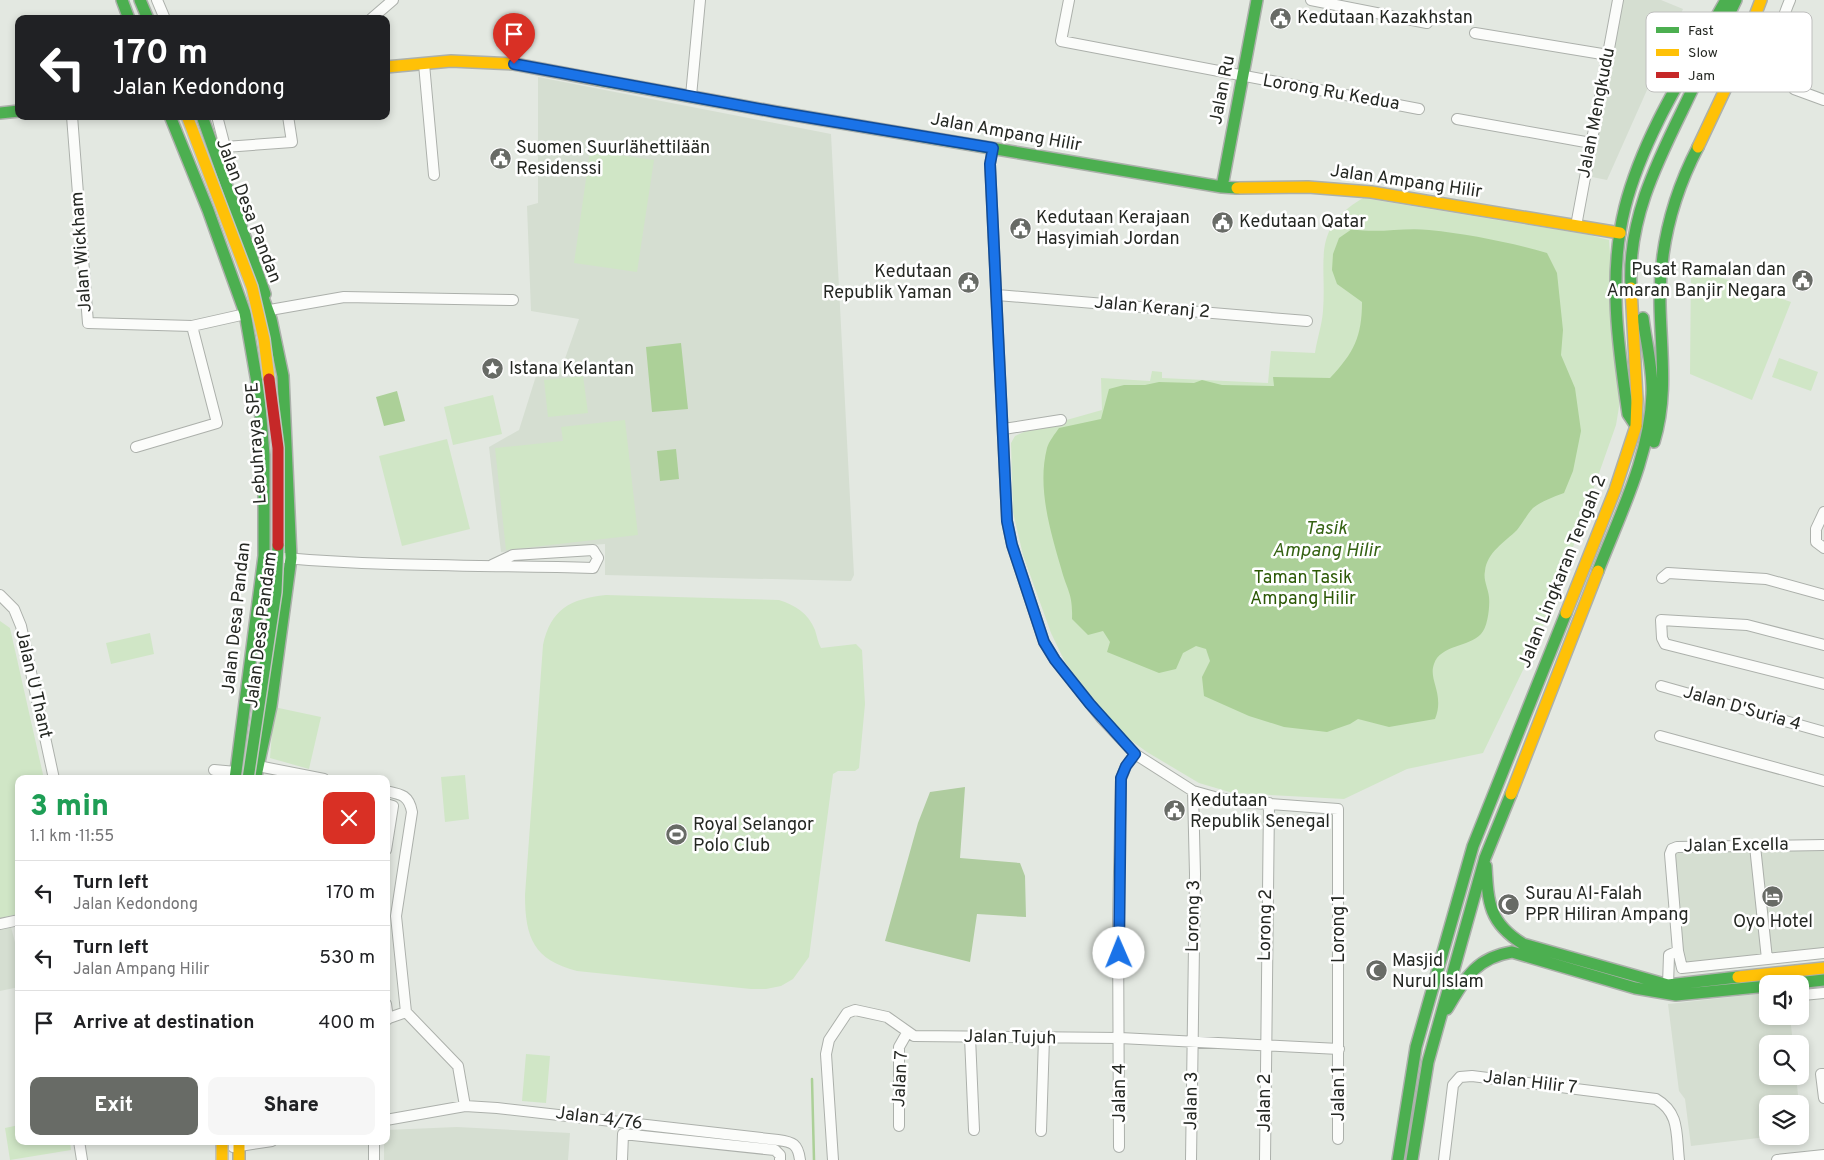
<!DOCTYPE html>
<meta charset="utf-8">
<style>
body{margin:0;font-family:Overpass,sans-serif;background:#f6f6f6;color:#202124;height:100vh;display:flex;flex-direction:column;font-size:19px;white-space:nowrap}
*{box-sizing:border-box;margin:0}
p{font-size:16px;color:#757577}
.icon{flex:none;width:28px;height:28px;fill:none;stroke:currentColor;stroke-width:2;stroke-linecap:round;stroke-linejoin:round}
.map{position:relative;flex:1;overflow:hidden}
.panel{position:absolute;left:15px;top:775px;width:375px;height:370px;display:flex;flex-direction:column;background:#fff;border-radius:10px;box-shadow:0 2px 8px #0003}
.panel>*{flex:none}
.top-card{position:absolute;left:15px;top:15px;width:375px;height:105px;border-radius:10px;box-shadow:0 2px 8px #0003;background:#202124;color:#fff;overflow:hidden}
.tools{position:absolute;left:1759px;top:975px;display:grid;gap:10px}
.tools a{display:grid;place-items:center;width:50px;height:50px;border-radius:10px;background:#fff;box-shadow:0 2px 8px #0003;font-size:25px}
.pin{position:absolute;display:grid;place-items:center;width:42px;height:42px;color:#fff;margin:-51px -21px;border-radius:50% 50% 50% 0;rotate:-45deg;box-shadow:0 0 5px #0007}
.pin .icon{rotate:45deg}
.me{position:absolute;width:55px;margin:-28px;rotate:359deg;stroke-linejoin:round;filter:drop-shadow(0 0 4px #0008)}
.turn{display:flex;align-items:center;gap:18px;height:105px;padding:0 15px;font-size:22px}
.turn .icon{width:65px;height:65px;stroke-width:2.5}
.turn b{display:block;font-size:35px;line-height:42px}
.round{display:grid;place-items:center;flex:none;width:52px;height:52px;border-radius:10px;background:#f6f6f6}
.summary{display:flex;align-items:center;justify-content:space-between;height:85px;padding:0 15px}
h1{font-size:30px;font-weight:800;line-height:38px;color:#1e9e55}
.primary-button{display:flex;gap:10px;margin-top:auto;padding:10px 15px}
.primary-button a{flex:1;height:58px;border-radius:10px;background:#686b66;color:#fff;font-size:20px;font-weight:800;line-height:58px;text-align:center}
.primary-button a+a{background:#f6f6f6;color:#202124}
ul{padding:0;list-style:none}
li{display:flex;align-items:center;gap:15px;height:65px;padding:0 15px;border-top:1px solid #e0e0e0}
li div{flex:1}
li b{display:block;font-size:19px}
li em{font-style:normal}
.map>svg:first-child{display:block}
.built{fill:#d5ded1}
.green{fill:#d0e6c6}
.forest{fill:#afcc9f}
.water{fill:#acd098}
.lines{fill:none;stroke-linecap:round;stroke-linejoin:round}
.stream{stroke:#acd098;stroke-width:2.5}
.street-casing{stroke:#acb0ab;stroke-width:12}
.fast-casing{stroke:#acb0ab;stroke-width:14}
.slow-casing{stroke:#acb0ab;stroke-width:14}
.street{stroke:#fbfcfa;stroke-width:10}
.fast{stroke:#4caf50;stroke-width:11}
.slow{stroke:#ffc107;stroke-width:11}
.fast-bridge-casing{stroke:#c1c4c0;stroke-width:14;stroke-linecap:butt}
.slow-bridge-casing{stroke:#c1c4c0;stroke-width:14;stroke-linecap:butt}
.jam-bridge-casing{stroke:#c1c4c0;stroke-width:14;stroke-linecap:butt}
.fast-bridge{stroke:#4caf50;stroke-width:11}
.slow-bridge{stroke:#ffc107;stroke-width:11}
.jam-bridge{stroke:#c62828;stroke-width:11}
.route-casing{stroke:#114b97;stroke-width:12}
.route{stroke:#1a73e8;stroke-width:9}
.labels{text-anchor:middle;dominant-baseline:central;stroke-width:5;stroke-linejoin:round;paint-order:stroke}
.poi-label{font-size:18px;fill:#252823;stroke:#fff;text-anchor:start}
.street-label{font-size:18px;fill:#252823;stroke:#fff}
.park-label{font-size:18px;fill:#2c5906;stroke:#fff}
.water-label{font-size:19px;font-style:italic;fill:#356213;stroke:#fff}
.key{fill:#fff;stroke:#bebebd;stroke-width:1}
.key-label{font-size:14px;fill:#252823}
</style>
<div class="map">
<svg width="1824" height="1160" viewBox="0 0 1824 1160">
<rect width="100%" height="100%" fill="#e3e8e1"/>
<path class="built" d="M1623 0H1661L1683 9 1607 180 1587 176Z
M538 77 831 134 854 575 851 581 605 575V544L501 552 489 447 519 430 536 376 543 371 562 367 579 319 531 311 527 206 538 203Z
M1824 848V949L1684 965 1675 851Z
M11 927 19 958V987L0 991V929Z
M1767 993 1768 1016H1790L1793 1044H1768V1076H1796L1799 1104H1768V1136H1775L1691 1146 1685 1099 1679 1091 1668 1004Z
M457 1127 570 1133 568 1160H384V1141H386V1130Z"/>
<path class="green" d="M590 151 654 160 637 272 574 263Z
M1363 198 1589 235 1609 240 1619 387V407L1616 425 1559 587 1538 639 1483 753 1407 769 1344 799 1233 793 1199 783 1147 752 1129 739 1097 705 1065 662 1051 633 1023 555 1013 512 1011 443 1015 436 1024 432 1102 410 1101 378 1150 381 1152 371 1162 372V378L1268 383 1271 351 1315 353C1317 339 1322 325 1323 311 1327 260 1310 229 1363 198Z
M1691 267 1791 302 1752 400 1690 374Z
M1779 358 1818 372 1811 391 1772 377Z
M583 376 588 413 548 417 544 380Z
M493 395 502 434 453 445 444 407Z
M625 420 638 535 506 550 495 448 563 441 561 427Z
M447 439 470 529 402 546 379 456Z
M606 595 779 600C795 605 808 613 815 630 817 636 818 643 821 648L856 644 862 650 865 704 859 768 855 771H838L833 774 809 957 793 979 781 986 766 989H751L577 971C534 960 525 938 525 895L543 645C551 609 570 599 606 595Z
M0 621 10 628 44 779H19V914L0 918Z
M150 633 154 654 111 664 106 643Z
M274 707 321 717 309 769 270 758Z
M465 775 469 819 445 822 441 777Z
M526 1054 550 1056 546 1103 522 1101Z
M19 1125V1141H70L71 1150 10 1160 5 1128Z"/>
<path class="forest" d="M965 787 960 858 1020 863 1025 876 1026 917 977 914 970 962 885 941 918 823 930 792Z"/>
<path class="water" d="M1352 229C1378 234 1403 227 1429 230 1468 234 1509 242 1547 253L1557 273 1563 330 1561 355 1575 388 1581 431 1573 471 1564 493C1553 497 1542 501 1533 508 1527 514 1523 523 1517 530 1505 542 1487 552 1485 571 1483 580 1488 588 1489 597 1490 606 1488 627 1481 634 1469 647 1440 645 1434 664 1428 680 1445 694 1435 719L1389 727 1358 719 1350 724 1327 732 1284 727 1249 716 1204 696 1202 677 1210 661 1206 649 1196 646 1183 653 1176 669 1159 673 1107 652 1110 642 1103 631 1088 635 1072 619C1073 593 1067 591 1061 568 1050 530 1037 487 1047 448 1049 441 1055 434 1059 428L1101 419 1109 389 1124 385H1145L1159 382 1194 383 1202 380 1222 385 1274 386 1273 377 1330 378C1354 353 1362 336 1362 302L1337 284 1332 270 1333 254 1339 238Z
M681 343 688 409 652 412 646 347Z
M397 391 405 421 384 426 376 397Z
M676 449 679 479 660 481 657 451Z"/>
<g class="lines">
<path class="stream" d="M812 1079 814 1160"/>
<defs>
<path id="street" d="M157 0 165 19
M1069 0 1061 41 1419 109
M1311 0 1427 23
M371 19 393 0
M1753 25C1783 36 1779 25 1790 0
M1475 33 1608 55
M424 64 434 175
M1794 89 1824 100
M691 96 700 0
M72 116 88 323 192 326 241 315
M217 116 225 147 292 142 288 116
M1457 119 1591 143
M993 148 990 164 1007 521 1012 545 1044 642 1055 660 1102 719 1135 754 1193 791 1218 798 1243 802 1338 809V1139
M1576 226 1618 0
M997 295 1307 321
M270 310 344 297 513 300
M1004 429 1061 420
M136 447 217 423 192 326
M1824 512 1816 529V542L1824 548
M285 558C387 567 490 565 593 568L598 558 593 550 513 555 492 565
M1662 578 1668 573 1766 579 1824 595
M0 595 14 609 21 626 54 779
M1824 645 1747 625 1661 620 1662 638 1665 644 1824 684
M1661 686 1824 732
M1660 736 1824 781
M258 766 324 779
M214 770 236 772
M386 791C401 794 409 795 412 812L396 916 406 1012 458 1066 465 1106
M386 804 393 806 386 850
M1824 845 1677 847 1672 849 1670 854 1678 951 1682 968 1824 953
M1755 846 1767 959
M0 924 19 920
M1668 985 1669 955 1678 951
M1803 995 1824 993
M386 1004 388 1019
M386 1019 406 1012
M970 1037 974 1130
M1824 1074H1821L1824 1098
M386 1120 465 1106 497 1108 778 1140C793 1142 798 1144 800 1160
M899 1126V1047L907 1033
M1041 1131 1044 1038
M79 1141 82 1160
M233 1147 272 1141
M1119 1147 1118 919 1121 779 1126 766 1135 754
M374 1160V1141
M622 1160 623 1134 775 1150 780 1155V1160
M833 1160 826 1054 829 1040 847 1013 855 1010 887 1017 914 1036 1120 1038 1339 1049
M1191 1160 1195 874 1193 791
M1265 1160 1269 803
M1444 1160 1453 1085 1460 1077 1472 1076 1656 1099C1680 1113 1676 1134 1679 1160
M1777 1160 1824 1155"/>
<path id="fast" d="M122 0 129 19
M140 0 148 19
M599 80 776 112 1222 187 1237 188
M0 113 19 111
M170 116 208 210 245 313 259 394 264 455V556L235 779
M202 116 265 294
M1222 187 1257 0
M1631 288C1627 222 1656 164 1684 107 1701 71 1719 36 1736 0
M1636 426 1628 414C1618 346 1608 275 1625 207 1644 133 1689 66 1726 0
M1654 442C1668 397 1661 352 1660 305 1659 249 1672 197 1698 147
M1598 571C1620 514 1650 456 1652 394 1653 369 1646 342 1643 318
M256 776 271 706 291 558 283 376 271 319 259 287
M1486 866C1488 903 1489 923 1523 944L1668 985 1738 977
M1788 984 1824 980
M1447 1009C1465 979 1475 958 1512 952L1635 988 1676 995 1768 986
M1398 1160 1416 1047 1473 846 1566 613
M1412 1160 1428 1062 1485 858 1511 794"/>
<path id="slow" d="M386 67 451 61 514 64 599 80
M1698 147 1732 75 1761 0
M1237 188 1308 187 1371 192 1620 233
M1566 613 1615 490 1636 426 1637 399 1631 288
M1511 794 1598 571
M1738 977 1824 968
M239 1141V1160"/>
</defs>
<use href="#street" class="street-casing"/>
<use href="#fast" class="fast-casing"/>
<use href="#slow" class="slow-casing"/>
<use href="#street" class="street"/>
<use href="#fast" class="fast"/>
<use href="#slow" class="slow"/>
<defs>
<path id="fast-bridge" d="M248 779 276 592 278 545"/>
<path id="slow-bridge" d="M187 116 252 287 264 339 269 379
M222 1141V1160"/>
<path id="jam-bridge" d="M269 379 278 448V545"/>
</defs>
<use href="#fast-bridge" class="fast-bridge-casing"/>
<use href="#slow-bridge" class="slow-bridge-casing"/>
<use href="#jam-bridge" class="jam-bridge-casing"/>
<use href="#fast-bridge" class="fast-bridge"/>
<use href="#slow-bridge" class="slow-bridge"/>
<use href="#jam-bridge" class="jam-bridge"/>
</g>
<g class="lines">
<defs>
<path id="route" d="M514 64 776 112 993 148 990 164 1007 521 1012 545 1044 642 1055 660 1090 704 1135 754 1126 766 1121 778 1119 953"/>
</defs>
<use href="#route" class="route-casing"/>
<use href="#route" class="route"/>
</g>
<defs>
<symbol id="civic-disc" viewBox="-11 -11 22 22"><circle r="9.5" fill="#686b66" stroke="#fff"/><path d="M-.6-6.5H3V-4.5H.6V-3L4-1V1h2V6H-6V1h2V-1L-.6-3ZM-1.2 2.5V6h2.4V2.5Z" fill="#fff"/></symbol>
<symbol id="sight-disc" viewBox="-11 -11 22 22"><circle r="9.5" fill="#686b66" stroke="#fff"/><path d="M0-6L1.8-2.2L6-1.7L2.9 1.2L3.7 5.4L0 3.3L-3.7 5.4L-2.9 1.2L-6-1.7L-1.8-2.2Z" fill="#fff"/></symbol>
<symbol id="stadium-disc" viewBox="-11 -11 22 22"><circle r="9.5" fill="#686b66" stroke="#fff"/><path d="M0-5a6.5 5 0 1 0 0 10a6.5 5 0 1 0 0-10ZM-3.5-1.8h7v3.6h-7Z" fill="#fff"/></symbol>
<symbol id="hotel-disc" viewBox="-11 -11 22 22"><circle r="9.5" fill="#686b66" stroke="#fff"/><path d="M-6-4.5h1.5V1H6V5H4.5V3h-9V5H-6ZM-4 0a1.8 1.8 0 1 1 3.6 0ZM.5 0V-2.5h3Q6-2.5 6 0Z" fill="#fff"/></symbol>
<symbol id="mosque-disc" viewBox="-11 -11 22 22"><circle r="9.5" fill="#686b66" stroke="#fff"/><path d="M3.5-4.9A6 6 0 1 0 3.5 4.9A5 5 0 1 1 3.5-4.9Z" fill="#fff"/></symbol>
</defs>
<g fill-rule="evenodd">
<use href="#civic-disc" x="1268" y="6" width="25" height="25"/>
<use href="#civic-disc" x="488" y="146" width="25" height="25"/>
<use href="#civic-disc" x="1210" y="210" width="25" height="25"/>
<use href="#civic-disc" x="1008" y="216" width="25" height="25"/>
<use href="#civic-disc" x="1790" y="268" width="25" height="25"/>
<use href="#civic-disc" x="956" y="270" width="25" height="25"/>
<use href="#sight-disc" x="480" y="356" width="25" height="25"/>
<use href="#civic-disc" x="1162" y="798" width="25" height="25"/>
<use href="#stadium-disc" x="664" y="822" width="25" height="25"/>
<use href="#hotel-disc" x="1760" y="884" width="25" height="25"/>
<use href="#mosque-disc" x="1496" y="892" width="25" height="25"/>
<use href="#mosque-disc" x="1364" y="958" width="25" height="25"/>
</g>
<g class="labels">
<g class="poi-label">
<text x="1297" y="18">Kedutaan Kazakhstan</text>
<text x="516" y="148">Suomen Suurlähettilään<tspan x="516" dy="21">Residenssi</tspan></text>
<text x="1036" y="218">Kedutaan Kerajaan<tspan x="1036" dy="21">Hasyimiah Jordan</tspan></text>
<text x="1239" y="222">Kedutaan Qatar</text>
<text x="1786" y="270" text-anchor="end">Pusat Ramalan dan<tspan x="1786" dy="21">Amaran Banjir Negara</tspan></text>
<text x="952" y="272" text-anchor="end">Kedutaan<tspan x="952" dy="21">Republik Yaman</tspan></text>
<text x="509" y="369">Istana Kelantan</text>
<text x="1190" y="801">Kedutaan<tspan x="1190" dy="21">Republik Senegal</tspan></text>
<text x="693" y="825">Royal Selangor<tspan x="693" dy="21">Polo Club</tspan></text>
<text x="1525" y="894">Surau Al-Falah<tspan x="1525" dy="21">PPR Hiliran Ampang</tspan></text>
<text x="1773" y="922" text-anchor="middle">Oyo Hotel</text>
<text x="1392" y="961">Masjid<tspan x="1392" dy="21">Nurul Islam</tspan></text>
</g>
<g class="street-label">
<text transform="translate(1223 90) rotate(-79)">Jalan Ru</text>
<text transform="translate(1331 93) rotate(10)">Lorong Ru Kedua</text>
<text transform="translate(1597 113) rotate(-79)">Jalan Mengkudu</text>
<text transform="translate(1006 133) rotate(10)">Jalan Ampang Hilir</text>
<text transform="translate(1406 182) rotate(8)">Jalan Ampang Hilir</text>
<text transform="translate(248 211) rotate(69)">Jalan Desa Pandan</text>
<text transform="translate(82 252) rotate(-94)">Jalan Wickham</text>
<text transform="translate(1152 308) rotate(5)">Jalan Keranj 2</text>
<text transform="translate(257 443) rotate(-94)">Lebuhraya SPE</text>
<text transform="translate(1563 572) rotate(-68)">Jalan Lingkaran Tengah 2</text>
<text transform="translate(237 618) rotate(-84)">Jalan Desa Pandan</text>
<text transform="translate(262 630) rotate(-83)">Jalan Desa Pandam</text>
<text transform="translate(33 684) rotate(77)">Jalan U Thant</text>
<text transform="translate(1742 709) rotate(16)">Jalan D'Suria 4</text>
<text transform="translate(1736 846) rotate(-1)">Jalan Excella</text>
<text transform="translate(1194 916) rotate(-89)">Lorong 3</text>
<text transform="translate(1266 925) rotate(-89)">Lorong 2</text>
<text transform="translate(1339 929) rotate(-90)">Lorong 1</text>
<text transform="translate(1010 1038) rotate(1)">Jalan Tujuh</text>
<text transform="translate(901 1079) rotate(-87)">Jalan 7</text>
<text transform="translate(1530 1083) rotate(7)">Jalan Hilir 7</text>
<text transform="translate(1120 1093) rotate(-90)">Jalan 4</text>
<text transform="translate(1339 1094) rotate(-90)">Jalan 1</text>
<text transform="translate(1192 1101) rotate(-89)">Jalan 3</text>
<text transform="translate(1265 1103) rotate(-90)">Jalan 2</text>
<text transform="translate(599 1119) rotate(7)">Jalan 4/76</text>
</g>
<g class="park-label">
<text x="1303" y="578">Taman Tasik<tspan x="1303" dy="21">Ampang Hilir</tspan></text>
</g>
<g class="water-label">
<text x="1326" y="529">Tasik<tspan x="1326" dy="22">Ampang Hilir</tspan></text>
</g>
</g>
<rect x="1646" y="12" width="166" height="80" rx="8" class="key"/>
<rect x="1656" y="27" width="23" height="6" fill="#4caf50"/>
<rect x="1656" y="49" width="23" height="7" fill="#ffc107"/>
<rect x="1656" y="72" width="23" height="6" fill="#c62828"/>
<g class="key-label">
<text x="1688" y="35">Fast</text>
<text x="1688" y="57">Slow</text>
<text x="1688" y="80">Jam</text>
</g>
</svg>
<div class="tools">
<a><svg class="icon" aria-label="sound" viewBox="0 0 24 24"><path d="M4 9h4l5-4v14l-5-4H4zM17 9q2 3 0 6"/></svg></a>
<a><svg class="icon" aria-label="search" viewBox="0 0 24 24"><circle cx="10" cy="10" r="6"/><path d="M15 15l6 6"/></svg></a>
<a><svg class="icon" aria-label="layers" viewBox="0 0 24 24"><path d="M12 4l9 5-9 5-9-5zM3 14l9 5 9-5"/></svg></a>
</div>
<div class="pin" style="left:514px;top:64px;background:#d93025"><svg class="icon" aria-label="arrive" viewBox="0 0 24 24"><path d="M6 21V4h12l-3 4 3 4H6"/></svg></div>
<svg class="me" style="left:1119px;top:953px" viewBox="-20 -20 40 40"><circle r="19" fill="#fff"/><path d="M0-13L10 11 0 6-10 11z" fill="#1a73e8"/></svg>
<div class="top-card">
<div class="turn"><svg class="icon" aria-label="left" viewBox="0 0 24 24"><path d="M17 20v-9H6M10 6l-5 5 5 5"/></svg><div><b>170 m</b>Jalan Kedondong</div></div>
</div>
<section class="panel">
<div class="summary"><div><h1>3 min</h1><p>1.1 km · 11:55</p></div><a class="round" style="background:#d93025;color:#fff"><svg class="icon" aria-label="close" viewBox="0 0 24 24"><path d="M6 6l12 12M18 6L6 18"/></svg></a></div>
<ul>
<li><svg class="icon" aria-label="left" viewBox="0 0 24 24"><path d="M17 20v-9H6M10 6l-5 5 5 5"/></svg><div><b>Turn left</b><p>Jalan Kedondong</p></div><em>170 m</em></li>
<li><svg class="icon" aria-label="left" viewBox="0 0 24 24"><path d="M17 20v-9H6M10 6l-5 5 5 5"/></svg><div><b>Turn left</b><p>Jalan Ampang Hilir</p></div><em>530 m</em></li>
<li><svg class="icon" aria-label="arrive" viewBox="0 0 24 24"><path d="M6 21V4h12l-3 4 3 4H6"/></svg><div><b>Arrive at destination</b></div><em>400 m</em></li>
</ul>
<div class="primary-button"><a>Exit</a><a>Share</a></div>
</section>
</div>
